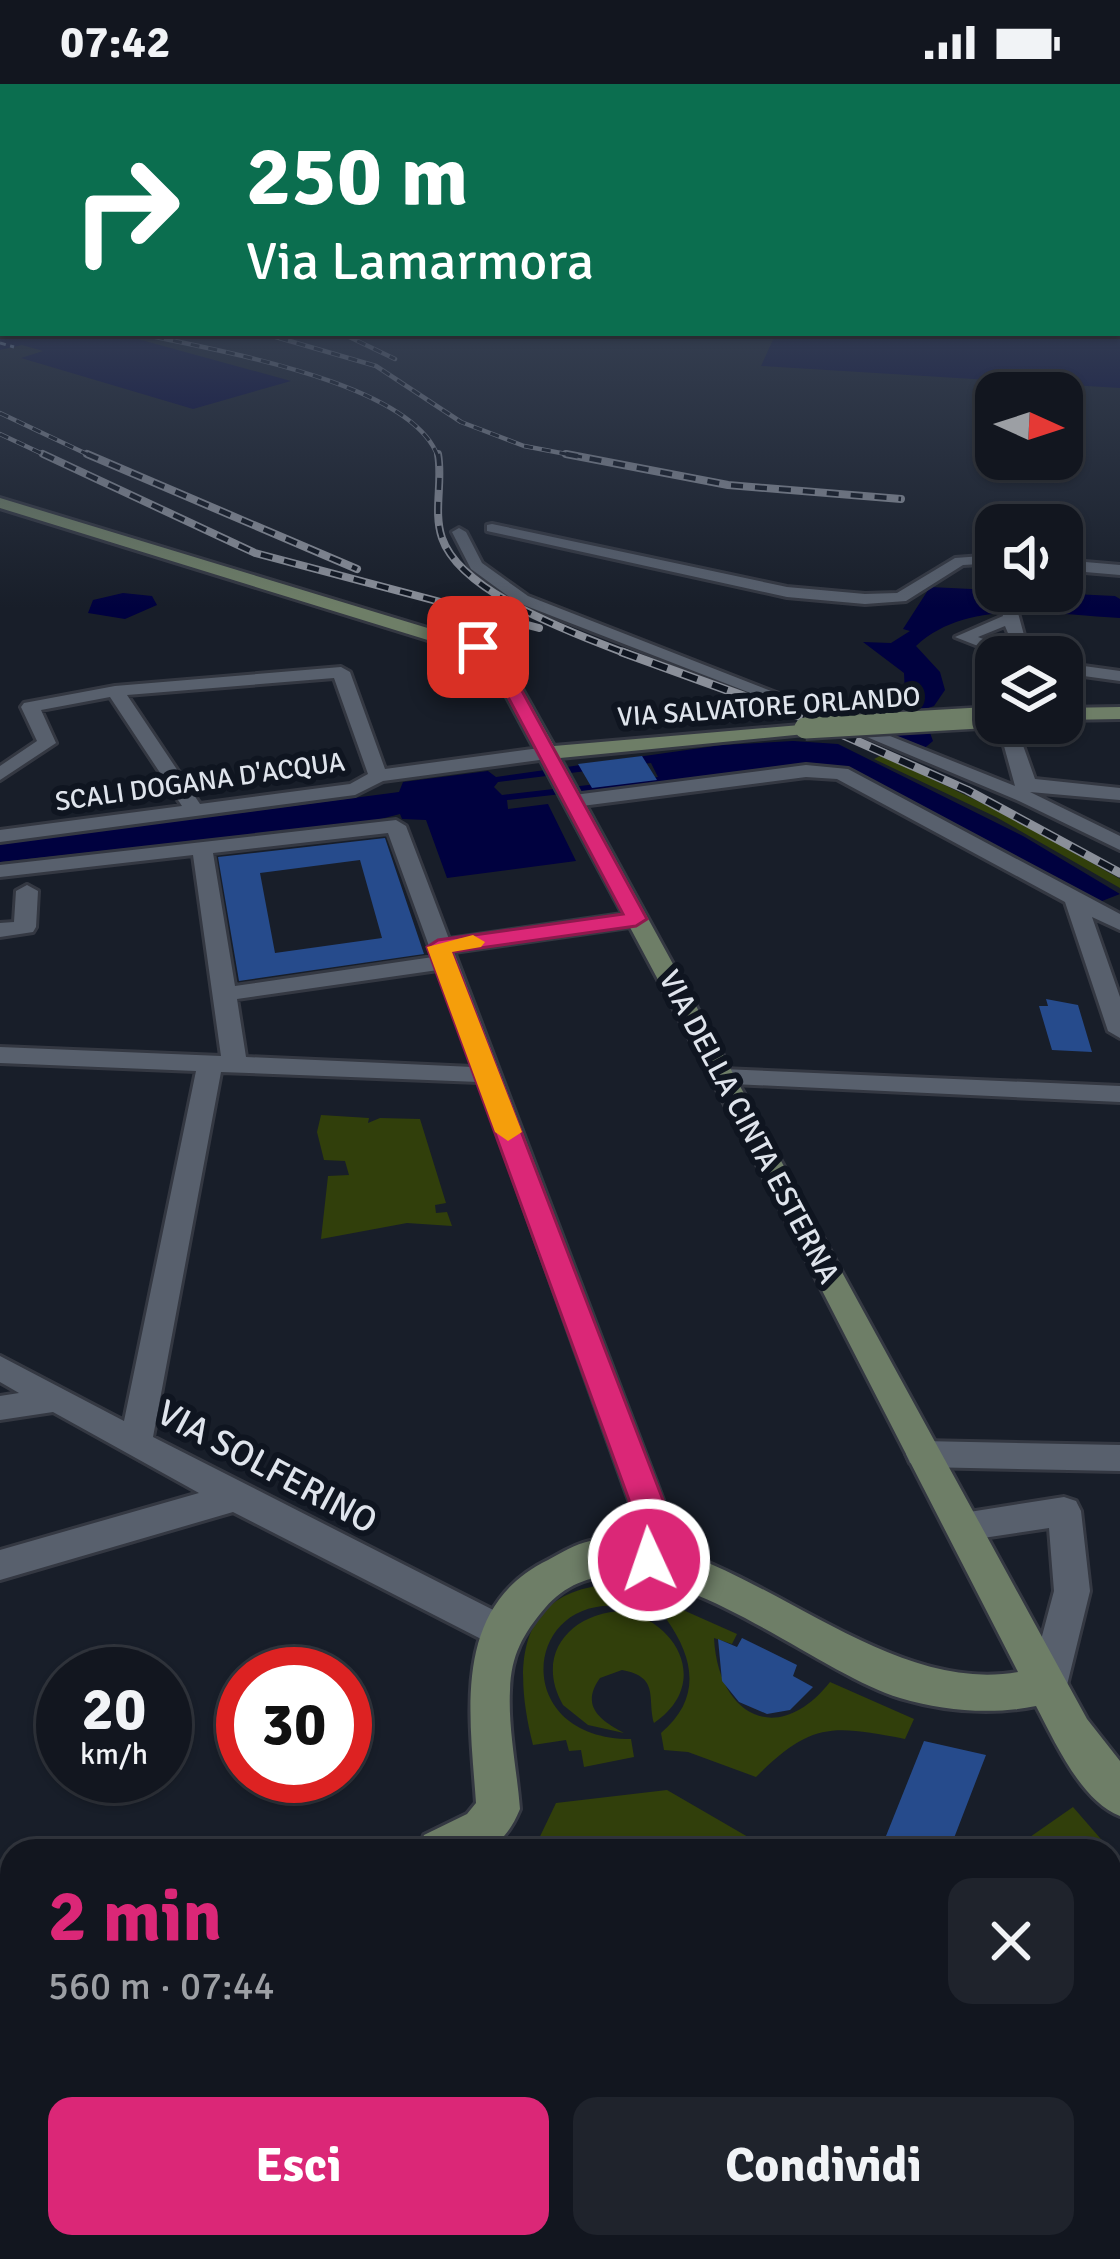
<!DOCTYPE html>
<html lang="it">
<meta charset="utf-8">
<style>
body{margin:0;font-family:Signika,sans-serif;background:#1f232c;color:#f1f3f6;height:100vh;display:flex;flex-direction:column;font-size:45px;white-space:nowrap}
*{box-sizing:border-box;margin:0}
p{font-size:39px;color:#9c9fa4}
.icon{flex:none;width:66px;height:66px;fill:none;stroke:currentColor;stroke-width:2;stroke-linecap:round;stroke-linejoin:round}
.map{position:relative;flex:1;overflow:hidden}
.panel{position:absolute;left:0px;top:1755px;width:1122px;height:420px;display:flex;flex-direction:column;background:#12161f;border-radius:36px 36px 0 0;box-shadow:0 3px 9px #0004,0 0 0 3px #31353d}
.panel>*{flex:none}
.banner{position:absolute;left:0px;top:0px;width:1122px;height:252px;box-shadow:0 3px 9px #0004,0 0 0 3px #31353d;background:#0b6e4f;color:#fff;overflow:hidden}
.needle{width:78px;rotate:93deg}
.tools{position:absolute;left:975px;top:288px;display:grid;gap:24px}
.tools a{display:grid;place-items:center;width:108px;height:108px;border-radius:24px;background:#12161f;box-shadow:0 3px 9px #0004,0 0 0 3px #31353d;font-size:60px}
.speed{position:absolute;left:36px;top:1563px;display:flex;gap:24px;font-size:60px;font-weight:700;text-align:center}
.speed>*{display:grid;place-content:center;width:156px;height:156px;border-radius:50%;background:#12161f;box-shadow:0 3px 9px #0004,0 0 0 3px #31353d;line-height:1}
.speed small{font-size:30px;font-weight:400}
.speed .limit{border:18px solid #d22;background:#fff;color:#111}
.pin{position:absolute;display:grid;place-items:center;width:102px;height:102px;color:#fff;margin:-51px;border-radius:24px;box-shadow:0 6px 18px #0006}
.me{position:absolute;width:132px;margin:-66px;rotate:357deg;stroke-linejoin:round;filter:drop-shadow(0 0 9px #0008)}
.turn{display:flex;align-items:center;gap:42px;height:252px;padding:0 48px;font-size:54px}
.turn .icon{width:156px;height:156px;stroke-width:2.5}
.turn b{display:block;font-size:84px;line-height:102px}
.round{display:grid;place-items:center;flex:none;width:126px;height:126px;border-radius:24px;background:#1f232c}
.head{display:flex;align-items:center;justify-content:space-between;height:204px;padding:0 48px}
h1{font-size:72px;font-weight:700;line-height:90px;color:#db2777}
.cta{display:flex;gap:24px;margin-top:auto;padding:24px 48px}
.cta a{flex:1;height:138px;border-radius:24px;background:#db2777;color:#fff;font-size:48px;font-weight:700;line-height:138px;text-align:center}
.cta a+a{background:#1f232c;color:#f1f3f6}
.status{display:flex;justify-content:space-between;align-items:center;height:84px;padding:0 60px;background:#12161f;direction:ltr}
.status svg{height:33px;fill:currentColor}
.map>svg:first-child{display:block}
.green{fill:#313f0b}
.water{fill:#00013f;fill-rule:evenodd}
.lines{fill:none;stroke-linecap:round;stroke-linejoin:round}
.ferry{stroke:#b8cef4;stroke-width:3;stroke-dasharray:6 4.5;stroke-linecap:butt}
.building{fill:#264b8c;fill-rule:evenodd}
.street-casing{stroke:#343842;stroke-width:6}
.secondary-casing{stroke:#343842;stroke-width:6}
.street{fill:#58606d;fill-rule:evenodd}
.secondary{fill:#6e7e67;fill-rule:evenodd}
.rail-far2-casing{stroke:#8a8f99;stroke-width:4.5}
.rail-far1-casing{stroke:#8a8f99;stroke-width:8}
.rail-casing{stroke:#8a8f99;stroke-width:9}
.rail-far2{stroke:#0f1520;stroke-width:3;stroke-dasharray:9;stroke-linecap:butt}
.rail-far1{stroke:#0f1520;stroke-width:4.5;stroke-dasharray:12;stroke-linecap:butt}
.rail{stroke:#0f1520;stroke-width:6;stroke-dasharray:16;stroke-linecap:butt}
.secondary-bridge-casing{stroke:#343842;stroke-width:26;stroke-linecap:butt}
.secondary-bridge{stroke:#6e7e67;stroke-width:21}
.route{fill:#db2777;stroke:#8e194d;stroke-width:3}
.slow{fill:#f59e0b}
.labels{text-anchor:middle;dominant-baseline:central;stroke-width:12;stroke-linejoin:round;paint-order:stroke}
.far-street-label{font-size:27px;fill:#dfe4ec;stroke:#0f1520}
.street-label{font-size:30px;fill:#dfe4ec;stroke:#0f1520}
.near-street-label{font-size:36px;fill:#dfe4ec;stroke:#0f1520}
</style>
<div class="status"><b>07:42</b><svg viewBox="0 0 49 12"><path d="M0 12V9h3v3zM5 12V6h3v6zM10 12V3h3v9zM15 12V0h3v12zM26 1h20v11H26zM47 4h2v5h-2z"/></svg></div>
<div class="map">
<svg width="1120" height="2175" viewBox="0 0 1120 2175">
<rect width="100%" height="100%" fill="#181e29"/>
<path class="green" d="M882 671 1013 734 1120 795V804L996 733 874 675Z
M321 1031 369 1034 368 1039 380 1034 420 1035 446 1119 435 1121 436 1129 447 1128 452 1142 407 1139 321 1155 328 1092 349 1091 345 1077 324 1076 317 1048Z
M629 1500 650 1508 639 1526C525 1494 502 1655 631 1655L634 1673 584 1683 581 1666 569 1667 566 1656 533 1661C511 1574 519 1498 629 1500Z
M674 1522 737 1550 732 1560 714 1554C718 1632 778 1664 830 1598L914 1635 905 1655C832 1641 811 1638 756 1693L688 1668 664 1666 661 1649C701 1615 695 1576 667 1536Z
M624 1527C681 1540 709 1602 654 1639 647 1614 660 1593 622 1586L600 1594C580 1622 600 1636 624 1649L588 1641 563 1621C534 1570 571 1528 624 1527Z
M667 1706 772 1767H533L556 1719Z
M1073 1723 1120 1777V1782L1110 1781V1767H1010Z"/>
<path class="water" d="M1120 220V304L761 282 776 249H1119Z
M0 221 3 249H116L291 297 193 325 21 274 43 267 22 261 0 266Z
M930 503 1115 512 1120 515V534C1053 531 969 513 916 562L940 588 945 606 934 622 920 627 921 643 929 646 933 657 921 667 892 652 894 628H888L905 609 904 589 863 558 891 559 910 547 903 545Z
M123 509 152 512 157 521 125 535 88 529 93 516Z
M793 657 838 660 1023 752 1120 810 1097 819 860 689 823 681 507 716 508 725 548 720 576 777 447 794 426 736 402 735 400 730 369 738 0 778V760L399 708 403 698 488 687 496 693 722 661ZM651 679 658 693 502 711 494 703 498 698Z"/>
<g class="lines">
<path class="ferry" d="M0 259 14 263"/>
</g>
<path class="building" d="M642 672 657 696 592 704 578 680Z
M385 754 424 870 239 897 218 773ZM360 776 382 854 275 869 260 789Z
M1046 915 1078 921 1092 968 1052 966 1039 922H1048Z
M742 1554 797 1581 793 1592 813 1603 790 1626 767 1630 739 1618 722 1597 718 1555 737 1563Z
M924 1657 986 1671 949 1767H880Z"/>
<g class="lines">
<defs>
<path id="street" d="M492 440 787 503 865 510 897 509 955 474 996 471V479L963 481 906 517 865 520 787 513 487 447V441Z
M459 444 466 448 482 479 528 512 840 634 825 638 516 518 471 485 452 448Z
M1062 476 1120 481V491L1062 486Z
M996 507H1012L1024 551 1010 554 1005 542 978 553 1031 573H1006L955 553 1003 532Z
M996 576V607L987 602V581Z
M1062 579 1120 587V597L1062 589Z
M341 583 350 588 385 685 547 663 556 669 547 675 383 697 355 711 0 758V746L182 722 110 613 41 626 56 659 0 696V682L37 657 21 623 24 619 115 602ZM334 594 368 690 350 700 200 720 127 611Z
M1015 639 1035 695 1120 704V716L1030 708 1120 752V766L1019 717 855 648 870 644 1015 702 998 640Z
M806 681 848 685 1120 830V846L1092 833 1120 913V954L1108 947 1065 818 837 695 806 693 574 723 564 717 574 711Z
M396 736 406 742 449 855 636 828 647 835 636 842 454 868 663 1416 669 1446 661 1487 649 1491 637 1487C630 1473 633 1437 629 1416L479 998 221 988 153 1353 513 1536 518 1547 513 1558 500 1563 487 1558 233 1428 0 1496V1466L199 1409 53 1328 0 1336V1312L19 1309 0 1298V1272L124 1337 196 987 0 979V963L221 972 193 771 0 793V781ZM388 749 433 873 235 902 213 769ZM438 886 473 983 246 973 237 915Z
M27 801 38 807 36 843 33 848 0 853V839L14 838 16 807Z
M722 985 1120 1002V1018L713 999 709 993 713 987Z
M922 1357 1120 1361V1387L922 1383 910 1379 906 1370 910 1361Z
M1064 1413 1076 1417 1081 1427 1090 1507 1067 1601 1061 1613 1048 1618 1035 1613 1029 1601 1054 1507 1049 1444 963 1457 951 1453 946 1443 951 1433 963 1429Z
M1120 2013V2059L1110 2061V2015Z
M836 2163H884L886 2175H838Z"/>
<path id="secondary" d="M0 414 500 566 554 662 812 640 815 644 805 650 560 674 1087 1635 1120 1677V1732C1081 1717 1055 1658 1036 1622 992 1631 944 1627 900 1614 805 1586 631 1424 545 1524 523 1550 511 1571 510 1606 508 1645 517 1686 520 1725 497 1780 469 1767 418 1767L424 1751 467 1730 476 1719C470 1631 451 1523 548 1476 561 1469 575 1460 590 1457 722 1435 871 1615 1018 1588L771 1107 486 574 0 424Z
M1120 623V635L1062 636V624Z
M12 1891V1939L0 1944V1896Z"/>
</defs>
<use href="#street" class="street-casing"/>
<use href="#secondary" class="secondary-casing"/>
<use href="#street" class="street"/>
<use href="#secondary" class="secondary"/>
<defs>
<path id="rail-far2" d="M138 249C210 266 412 297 438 373
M262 249 376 282 461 338 524 362 582 373
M341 249 395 275
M0 329 93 373
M0 350 49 373"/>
<path id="rail-far1" d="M43 370 255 469 539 544
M87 370 357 485
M438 370C443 398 433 428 442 454 461 510 578 551 630 571
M566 370 728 401 901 415"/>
<path id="rail" d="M622 568 807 635
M841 650 967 706 1120 789"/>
</defs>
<use href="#rail-far2" class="rail-far2-casing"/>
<use href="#rail-far1" class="rail-far1-casing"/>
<use href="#rail" class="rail-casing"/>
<use href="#rail-far2" class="rail-far2"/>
<use href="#rail-far1" class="rail-far1"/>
<use href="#rail" class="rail"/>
<defs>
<path id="secondary-bridge" d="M805 644 996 633"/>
</defs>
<use href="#secondary-bridge" class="secondary-bridge-casing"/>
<use href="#secondary-bridge" class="secondary-bridge"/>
</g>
<linearGradient id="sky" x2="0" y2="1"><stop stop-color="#0d1017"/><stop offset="0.42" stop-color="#374154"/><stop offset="1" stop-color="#374154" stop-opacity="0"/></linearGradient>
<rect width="1120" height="524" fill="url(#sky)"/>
<path class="route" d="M478 558 505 576 647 835 636 842 452 868 663 1416C668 1440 672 1463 661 1486L649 1491 637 1486C627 1467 633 1438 629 1416L427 863 438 856 623 830 490 579 469 563Z"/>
<path class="slow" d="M473 851 485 858 481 863 452 868 522 1048 508 1057 495 1048 427 863Z"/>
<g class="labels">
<g class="far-street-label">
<text transform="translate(769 623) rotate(-4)">VIA SALVATORE ORLANDO</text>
<text transform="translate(200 698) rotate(-8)">SCALI DOGANA D'ACQUA</text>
</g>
<g class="street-label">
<text transform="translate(749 1043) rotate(62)">VIA DELLA CINTA ESTERNA</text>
</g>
<g class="near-street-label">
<text transform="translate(267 1383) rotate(28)">VIA SOLFERINO</text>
</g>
</g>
</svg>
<div class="tools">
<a><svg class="needle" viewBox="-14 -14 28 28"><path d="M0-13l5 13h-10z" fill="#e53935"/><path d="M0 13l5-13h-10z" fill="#9c9fa4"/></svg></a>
<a><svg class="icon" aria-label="sound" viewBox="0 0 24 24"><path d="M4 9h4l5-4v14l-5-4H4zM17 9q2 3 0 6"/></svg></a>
<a><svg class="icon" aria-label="layers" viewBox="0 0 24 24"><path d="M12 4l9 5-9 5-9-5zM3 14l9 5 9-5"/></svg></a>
</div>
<div class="speed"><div>20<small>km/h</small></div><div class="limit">30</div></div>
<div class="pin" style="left:478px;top:563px;background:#d93025"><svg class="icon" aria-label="arrive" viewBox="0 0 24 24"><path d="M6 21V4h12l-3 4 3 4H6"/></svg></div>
<svg class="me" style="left:649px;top:1476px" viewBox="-20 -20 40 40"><circle r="17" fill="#db2777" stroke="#fff" stroke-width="3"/><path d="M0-11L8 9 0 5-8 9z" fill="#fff"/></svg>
<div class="banner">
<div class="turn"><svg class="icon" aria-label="right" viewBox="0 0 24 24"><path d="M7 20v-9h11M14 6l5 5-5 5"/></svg><div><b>250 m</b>Via Lamarmora</div></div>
</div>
<section class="panel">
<div class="head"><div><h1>2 min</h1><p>560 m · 07:44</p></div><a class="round"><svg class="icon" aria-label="close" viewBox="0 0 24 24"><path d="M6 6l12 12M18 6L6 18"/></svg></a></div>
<div class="cta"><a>Esci</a><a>Condividi</a></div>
</section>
</div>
